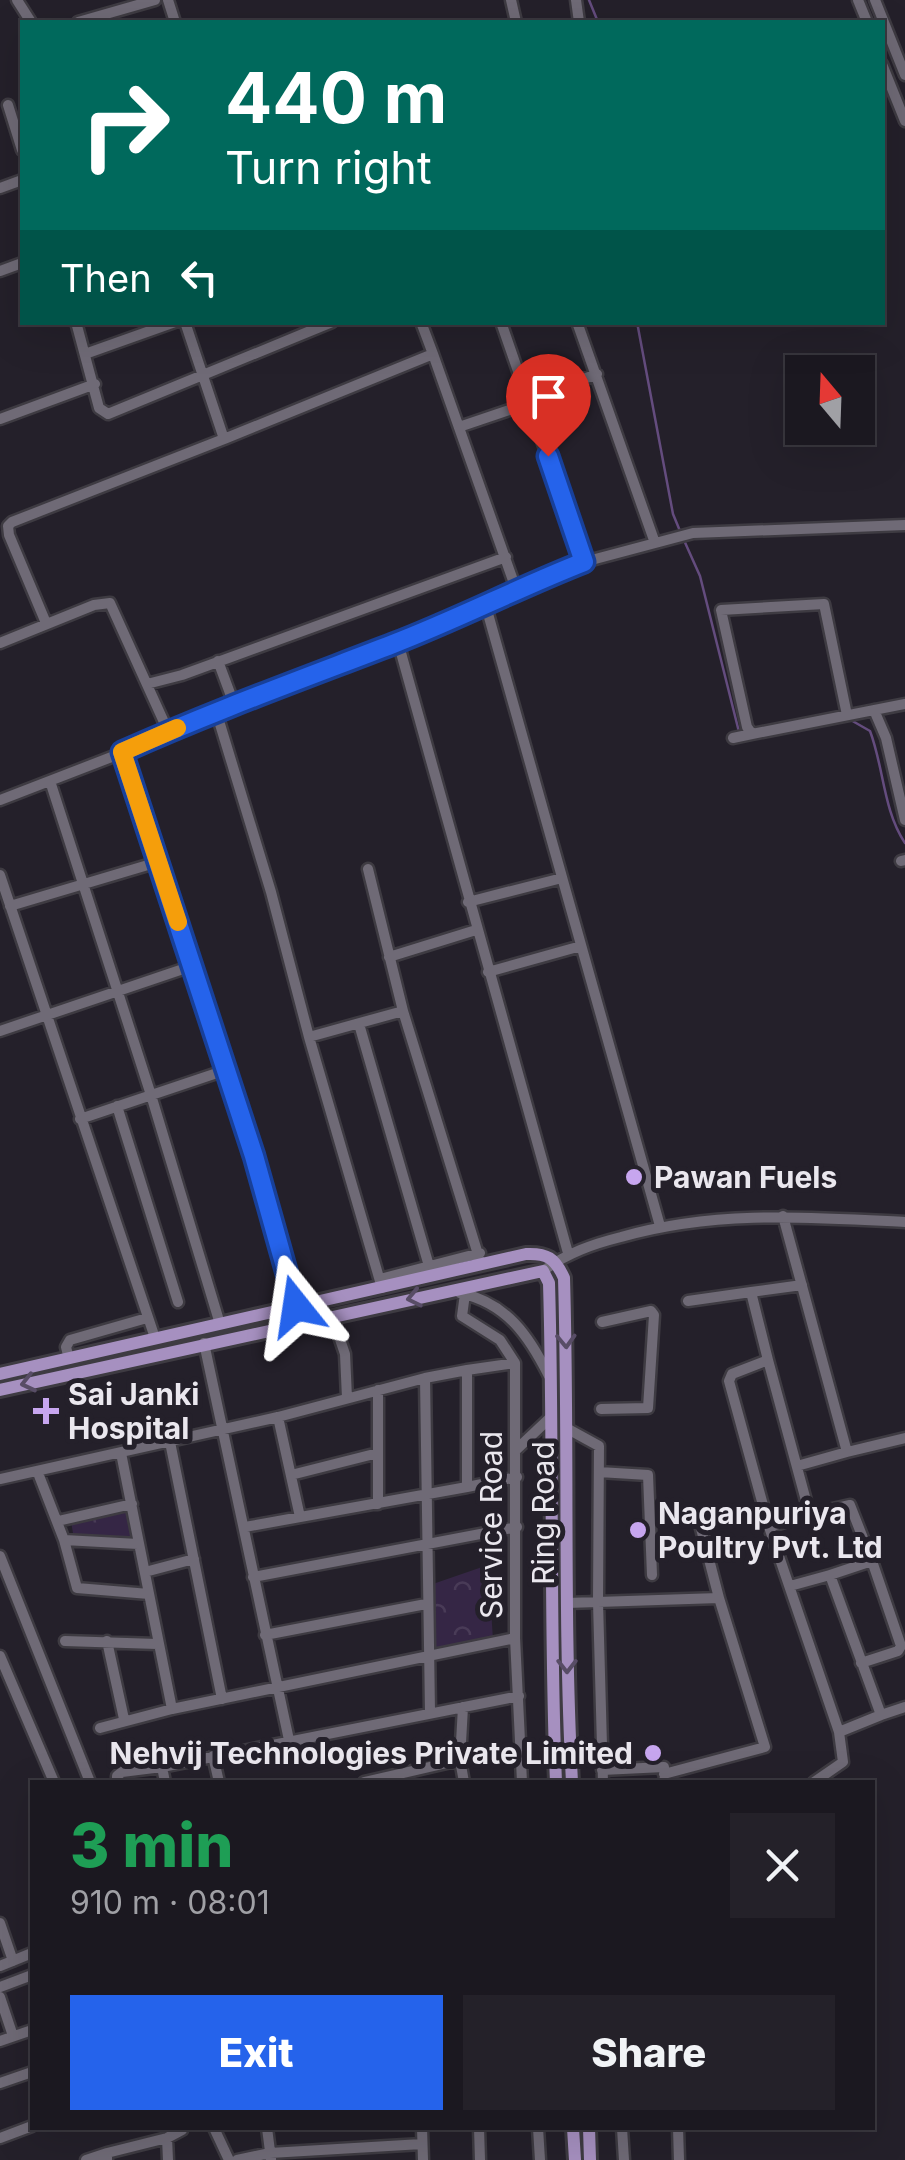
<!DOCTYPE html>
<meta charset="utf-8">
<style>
body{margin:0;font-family:Inter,sans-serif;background:#242129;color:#f1f3f6;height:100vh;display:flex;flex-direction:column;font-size:38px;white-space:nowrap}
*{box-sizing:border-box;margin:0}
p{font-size:32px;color:#a0a0a5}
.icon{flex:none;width:55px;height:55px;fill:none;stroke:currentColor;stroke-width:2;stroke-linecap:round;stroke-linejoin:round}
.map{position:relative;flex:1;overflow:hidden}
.details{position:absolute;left:30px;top:1780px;width:845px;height:350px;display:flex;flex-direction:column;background:#1b1820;border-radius:0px;box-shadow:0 10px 40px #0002,0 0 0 2px #39373e}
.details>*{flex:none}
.banner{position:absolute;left:20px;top:20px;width:865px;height:305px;border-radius:0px;box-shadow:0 10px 40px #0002,0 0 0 2px #39373e;background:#00695c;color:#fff;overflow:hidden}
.needle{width:65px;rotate:341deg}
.controls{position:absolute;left:785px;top:355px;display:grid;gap:20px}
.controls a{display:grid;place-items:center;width:90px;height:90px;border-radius:0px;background:#1b1820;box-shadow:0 10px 40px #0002,0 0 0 2px #39373e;font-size:50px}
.pin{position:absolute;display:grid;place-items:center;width:85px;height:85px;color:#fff;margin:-102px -42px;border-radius:50% 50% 50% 0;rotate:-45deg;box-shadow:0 0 10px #0007}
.pin .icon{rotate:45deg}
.me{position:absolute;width:110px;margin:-55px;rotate:345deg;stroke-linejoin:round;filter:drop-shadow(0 0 8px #0008)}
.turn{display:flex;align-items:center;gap:35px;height:210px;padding:0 40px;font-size:45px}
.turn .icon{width:130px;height:130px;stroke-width:2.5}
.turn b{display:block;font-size:70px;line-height:85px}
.then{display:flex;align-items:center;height:95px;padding:0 40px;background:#0003;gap:20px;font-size:38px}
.round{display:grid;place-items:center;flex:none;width:105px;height:105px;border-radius:0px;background:#242129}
.headline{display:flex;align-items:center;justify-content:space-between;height:170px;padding:0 40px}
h1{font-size:60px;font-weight:800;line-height:75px;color:#1e9e55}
.action{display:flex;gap:20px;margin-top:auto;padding:20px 40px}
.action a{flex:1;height:115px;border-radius:0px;background:#2563eb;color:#fff;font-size:40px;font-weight:800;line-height:115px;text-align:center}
.action a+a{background:#242129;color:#f1f3f6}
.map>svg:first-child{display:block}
.forest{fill:url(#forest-crowns)}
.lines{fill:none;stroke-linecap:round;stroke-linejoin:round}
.stream{stroke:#644c7e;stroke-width:2.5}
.minor-casing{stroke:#3e3b42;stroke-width:15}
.major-casing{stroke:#3e3b42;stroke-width:18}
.minor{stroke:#6f6a76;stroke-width:10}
.major{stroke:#a690c0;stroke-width:12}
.oneway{stroke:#584d66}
.route-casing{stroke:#184099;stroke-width:25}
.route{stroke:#2563eb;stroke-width:18}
.slow{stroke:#f59e0b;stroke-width:18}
.poi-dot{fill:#c7a6ef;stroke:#24202a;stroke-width:4}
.labels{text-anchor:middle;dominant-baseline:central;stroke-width:10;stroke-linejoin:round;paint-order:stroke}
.poi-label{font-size:30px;font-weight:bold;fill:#eae7ee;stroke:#24202a;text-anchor:start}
.street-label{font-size:30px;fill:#eae7ee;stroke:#24202a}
</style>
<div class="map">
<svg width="905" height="2160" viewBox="0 0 905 2160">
<defs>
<pattern id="forest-crowns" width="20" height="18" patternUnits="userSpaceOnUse" patternTransform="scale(2.5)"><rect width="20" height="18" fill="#352645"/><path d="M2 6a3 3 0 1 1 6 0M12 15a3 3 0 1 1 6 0" fill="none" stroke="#493b57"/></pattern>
</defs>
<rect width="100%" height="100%" fill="#24202a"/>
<path class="forest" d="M131 1509 135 1542 74 1539 71 1521Z
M488 1565 493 1640 435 1648 433 1584Z"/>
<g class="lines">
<path class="stream" d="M589 0 598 22
M637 322 673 514 680 531
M683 538 700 576 739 732
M849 719 870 731C884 768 883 810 905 843"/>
<defs>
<path id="minor" d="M17 0 31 22
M168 0 175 22
M511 0 516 22
M576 0 579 22
M858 0 867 22
M875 0 905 75
M78 22 155 0
M882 64 905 121
M8 105 22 150
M0 188 22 180
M0 271 22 263
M76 322 99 408 108 414 332 322
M185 322 224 439 433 354 421 322
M501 322 584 562
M577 322 655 543
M85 354 175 322
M433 354 516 589
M529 399 597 374
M0 419 95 384
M459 427 530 403
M485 603 660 1226
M46 623 9 535 8 526 12 522 224 439
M398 642 568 1253
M0 643 94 605 110 603 168 731
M218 661 234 704
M147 684 182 675 506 557
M874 710 886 738 905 820
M216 711 271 892 309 1037 382 1288
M847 715 824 604 721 610 747 727 752 734 905 704
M733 738 752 734
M122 753 255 1156 296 1306
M50 781 151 1095 220 1324
M0 800 122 753 216 711 398 642 516 589 584 562 693 533 905 525
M901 861 905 860
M368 869 403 1011
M0 875 155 1338
M468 902 562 878
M10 906 158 862
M389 957 476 930
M488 972 581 946
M359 1024 429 1266
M0 1031 192 966
M309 1037 403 1011 481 1264
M117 1106 178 1302
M80 1119 226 1070
M783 1216 847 1452 905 1438
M543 1271C567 1253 593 1244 621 1237 715 1210 808 1217 905 1222
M380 1279 480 1253
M802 1285 751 1292 768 1360 732 1374 729 1381 769 1527 839 1732 881 1715 830 1575 872 1561 901 1646 898 1651 861 1663
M460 1293C507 1303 529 1336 549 1376
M465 1294 462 1316 500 1340 515 1363V1638L522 1782
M688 1301 751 1292
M332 1316 345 1354 347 1398
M204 1343 289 1740
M69 1359 66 1347 70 1340 147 1318
M768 1360 808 1508 806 1515 769 1527
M425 1378 467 1370
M601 1409 648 1408 654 1315 651 1311 602 1322
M278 1417 300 1517
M568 1429 599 1446 598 1602 603 1782
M170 1442 222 1699
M517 1449 552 1416
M121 1453 172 1709
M797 1466 847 1452
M599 1472 648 1475 652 1575
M38 1473 64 1540 138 1544
M291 1475 378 1453
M0 1479 278 1417 425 1378 430 1712
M467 1487 517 1477
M378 1504V1390
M697 1513 719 1598
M806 1515 850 1505 872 1561
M58 1521 132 1504
M245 1527 467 1487V1370L515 1363
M64 1540 77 1588 149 1594
M0 1556 90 1782
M145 1572 194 1559
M253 1577 517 1527
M790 1586 830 1575
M567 1603 719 1598 765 1747 664 1774
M265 1635 426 1604
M65 1641 157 1644
M107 1641 124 1719
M0 1656 54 1782
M881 1715 905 1707
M100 1728 172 1709 515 1638
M213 1756 219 1782
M460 1760 463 1707
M602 1770 664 1767 665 1782
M117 1782V1776L122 1772 162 1767
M165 1782 162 1767 519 1696
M364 1782 460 1760 464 1782
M814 1782 843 1762 839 1732
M0 1923 13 1961
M0 1966 32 1953
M0 1987 32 1975
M0 1997 13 2036
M0 2041 32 2030
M0 2083 32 2072
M214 2128 229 2160
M267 2128 271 2159
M422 2128 423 2160
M479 2128 480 2160
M538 2128 540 2160
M622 2128 624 2160
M678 2128 679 2160
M0 2138 32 2126
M167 2138 168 2160
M86 2160 107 2153
M107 2160V2153L167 2138 182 2130V2128
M237 2160 270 2153 422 2144"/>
<path id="major" d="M0 1374 526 1254C547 1253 555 1258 564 1278 569 1446 563 1615 572 1782
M0 1390 543 1271 549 1283C554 1450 549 1616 556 1782
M573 2128 575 2160
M589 2128 590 2160"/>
</defs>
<use href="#minor" class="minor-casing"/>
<use href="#major" class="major-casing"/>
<use href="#minor" class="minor"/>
<use href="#major" class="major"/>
</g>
<defs><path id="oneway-chevron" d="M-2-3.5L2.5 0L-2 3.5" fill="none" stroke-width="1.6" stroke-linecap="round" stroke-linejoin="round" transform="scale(2.5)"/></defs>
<g class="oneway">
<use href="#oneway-chevron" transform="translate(414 1298) rotate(168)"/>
<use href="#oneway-chevron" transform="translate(566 1341) rotate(88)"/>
<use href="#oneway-chevron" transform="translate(28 1383) rotate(167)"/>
<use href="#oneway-chevron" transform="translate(567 1666) rotate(90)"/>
</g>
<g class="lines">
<defs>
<path id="route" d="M296 1306 254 1156 122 752C211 712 302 679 393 644 458 619 520 587 584 562L548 456"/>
</defs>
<use href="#route" class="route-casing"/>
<use href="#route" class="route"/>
<path class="slow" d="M177 728 122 752 178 922"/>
</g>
<g class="poi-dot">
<circle cx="634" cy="1177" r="10"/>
<path d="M41 1396h10v10h10v10h-10v10h-10v-10h-10v-10h10z"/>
<circle cx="638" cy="1530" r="10"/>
<circle cx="653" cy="1753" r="10"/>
</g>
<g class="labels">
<g class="poi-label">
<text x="654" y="1177">Pawan Fuels</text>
<text x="68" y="1394">Sai Janki<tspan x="68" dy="34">Hospital</tspan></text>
<text x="658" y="1513">Naganpuriya<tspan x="658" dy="34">Poultry Pvt. Ltd</tspan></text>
<text x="633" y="1753" text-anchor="end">Nehvij Technologies Private Limited</text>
</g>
<g class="street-label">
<text transform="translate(543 1513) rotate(-90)">Ring Road</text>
<text transform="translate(491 1525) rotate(-90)">Service Road</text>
</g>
</g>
</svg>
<div class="controls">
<a><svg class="needle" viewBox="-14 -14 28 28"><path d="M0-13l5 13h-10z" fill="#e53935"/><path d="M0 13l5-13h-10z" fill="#a0a0a5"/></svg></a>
</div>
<div class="pin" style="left:548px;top:456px;background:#d93025"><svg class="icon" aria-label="arrive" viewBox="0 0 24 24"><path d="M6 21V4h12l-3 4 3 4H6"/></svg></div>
<svg class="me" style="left:296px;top:1306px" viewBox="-20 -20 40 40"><path d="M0-17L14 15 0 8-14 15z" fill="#2563eb" stroke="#fff" stroke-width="4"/></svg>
<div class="banner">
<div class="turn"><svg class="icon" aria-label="right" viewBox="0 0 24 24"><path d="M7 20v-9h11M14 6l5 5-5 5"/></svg><div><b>440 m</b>Turn right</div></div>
<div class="then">Then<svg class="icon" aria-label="left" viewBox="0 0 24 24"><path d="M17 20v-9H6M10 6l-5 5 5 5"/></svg></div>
</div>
<section class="details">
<div class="headline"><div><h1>3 min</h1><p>910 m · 08:01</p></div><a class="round"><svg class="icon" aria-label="close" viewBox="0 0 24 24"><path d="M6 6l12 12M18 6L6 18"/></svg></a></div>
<div class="action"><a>Exit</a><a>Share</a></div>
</section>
</div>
